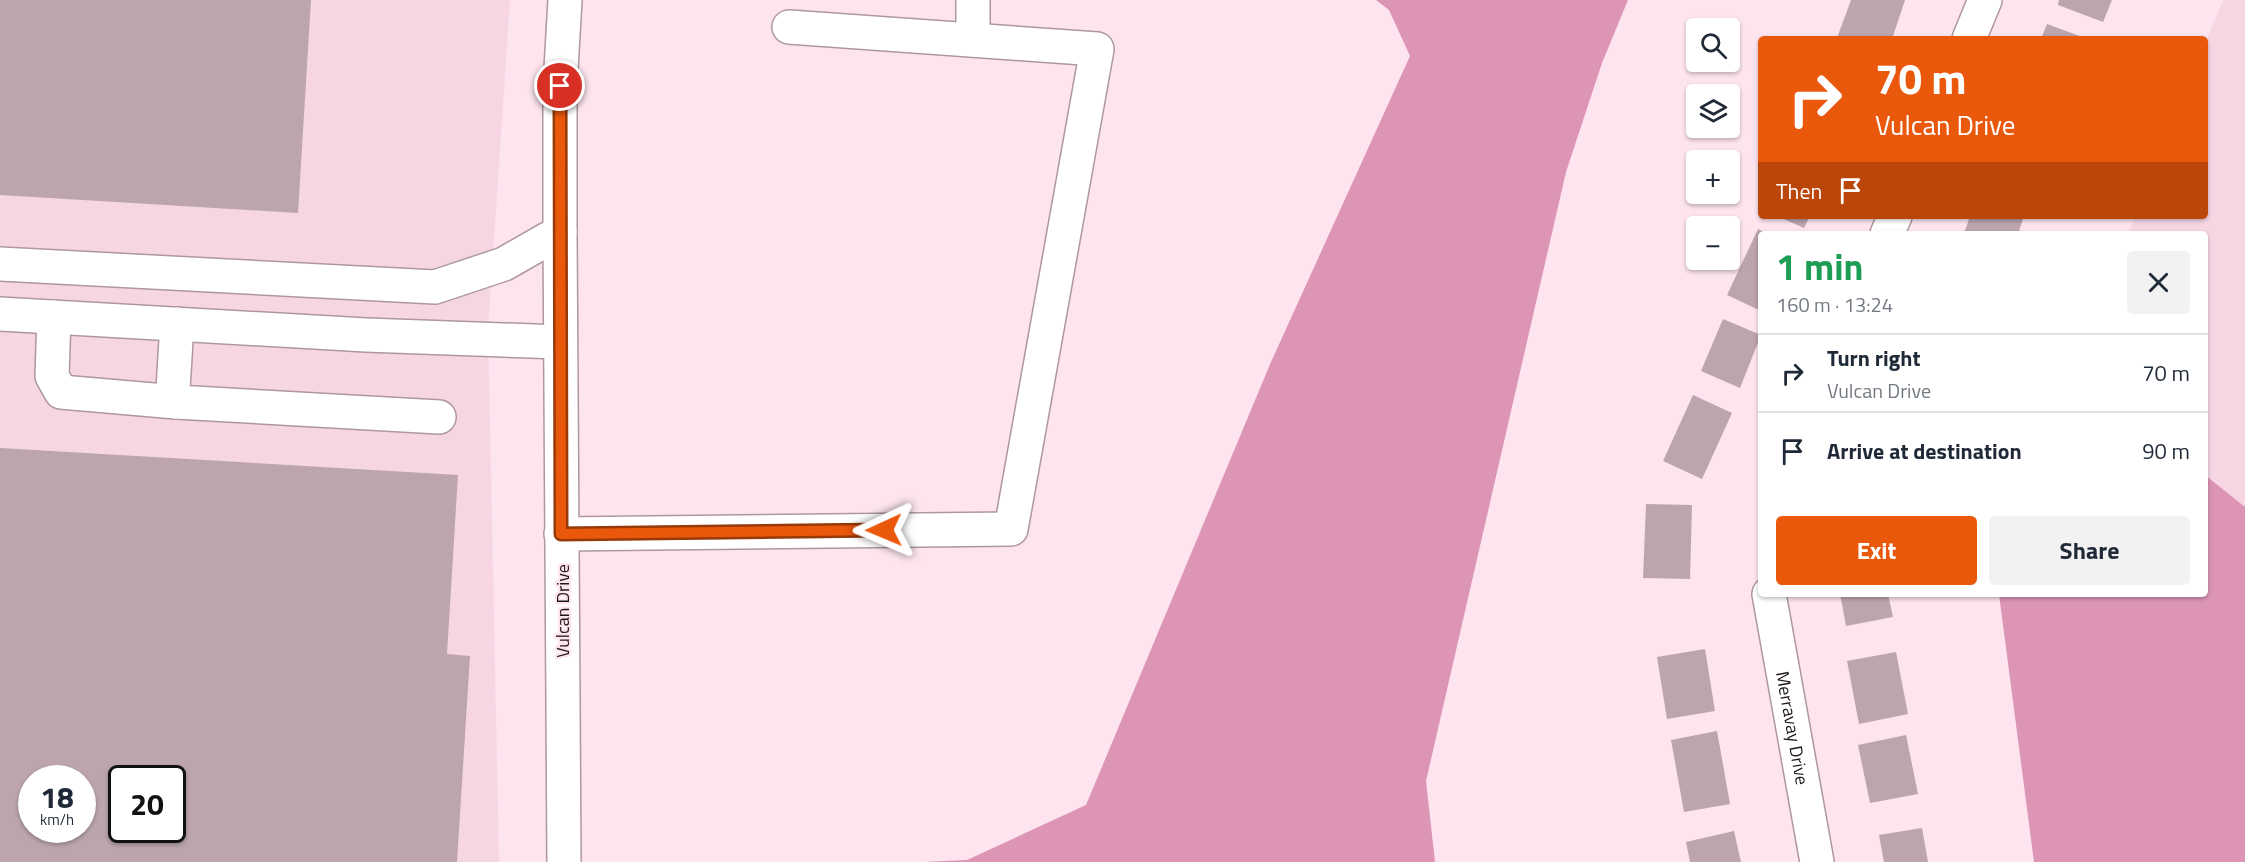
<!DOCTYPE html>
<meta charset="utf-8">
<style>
body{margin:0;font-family:"Titillium Web",sans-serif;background:#f2f2f3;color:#1f2937;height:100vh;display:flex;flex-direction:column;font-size:22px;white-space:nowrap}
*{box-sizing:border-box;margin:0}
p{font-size:20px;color:#747a83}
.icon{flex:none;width:33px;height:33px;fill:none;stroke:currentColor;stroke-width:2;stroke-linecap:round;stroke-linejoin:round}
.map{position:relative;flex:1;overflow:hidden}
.side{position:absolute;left:1758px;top:231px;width:450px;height:366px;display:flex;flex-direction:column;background:#fff;border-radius:6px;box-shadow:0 2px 4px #0004}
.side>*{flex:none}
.banner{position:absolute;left:1758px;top:36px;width:450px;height:183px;border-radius:6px;box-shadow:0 2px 4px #0004;background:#ea580c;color:#fff;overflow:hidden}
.tools{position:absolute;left:1686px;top:18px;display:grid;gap:12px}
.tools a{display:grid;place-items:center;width:54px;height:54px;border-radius:6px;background:#fff;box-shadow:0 2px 4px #0004;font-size:30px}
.speed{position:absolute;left:18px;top:765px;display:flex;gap:12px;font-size:30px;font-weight:700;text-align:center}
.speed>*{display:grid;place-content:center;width:78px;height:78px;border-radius:50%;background:#fff;box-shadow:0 2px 4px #0004;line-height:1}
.speed small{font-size:15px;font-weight:400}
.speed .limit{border:3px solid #111;border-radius:9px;background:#fff;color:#111}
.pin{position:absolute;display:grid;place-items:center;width:51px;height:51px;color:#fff;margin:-26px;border:3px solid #fff;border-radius:50%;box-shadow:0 2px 6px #0007}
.me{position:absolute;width:66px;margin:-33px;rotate:269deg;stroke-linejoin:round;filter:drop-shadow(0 0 4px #0008)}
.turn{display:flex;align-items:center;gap:21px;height:126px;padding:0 18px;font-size:27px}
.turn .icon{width:78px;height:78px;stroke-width:2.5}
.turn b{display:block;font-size:42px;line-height:51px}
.then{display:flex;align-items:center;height:57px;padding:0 18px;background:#0003;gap:12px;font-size:22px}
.round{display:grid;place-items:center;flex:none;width:63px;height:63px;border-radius:6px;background:#f2f2f3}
.overview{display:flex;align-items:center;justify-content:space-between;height:102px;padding:0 18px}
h1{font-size:36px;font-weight:700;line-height:45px;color:#1e9e55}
.action{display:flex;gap:12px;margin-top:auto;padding:12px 18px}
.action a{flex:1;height:69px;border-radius:6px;background:#ea580c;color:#fff;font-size:24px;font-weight:700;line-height:69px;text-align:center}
.action a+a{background:#f2f2f3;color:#1f2937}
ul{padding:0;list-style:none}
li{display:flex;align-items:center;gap:18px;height:78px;padding:0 18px;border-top:2px solid #e0e1e3}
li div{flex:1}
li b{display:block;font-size:22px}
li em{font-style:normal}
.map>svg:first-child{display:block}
.built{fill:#f7d6e4;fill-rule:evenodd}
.forest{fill:#dc95b5}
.building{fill:#bca5af;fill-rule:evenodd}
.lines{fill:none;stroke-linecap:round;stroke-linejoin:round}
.minor-casing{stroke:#ae97a0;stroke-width:36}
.minor{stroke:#fff;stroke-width:33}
.route-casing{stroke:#983908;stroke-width:15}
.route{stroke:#ea580c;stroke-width:10}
.labels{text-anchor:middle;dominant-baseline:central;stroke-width:4.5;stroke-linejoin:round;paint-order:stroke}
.street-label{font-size:18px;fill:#1e1619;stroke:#fde4ef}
</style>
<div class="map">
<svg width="2245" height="862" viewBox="0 0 2245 862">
<rect width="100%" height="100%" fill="#fde4ef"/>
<path class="built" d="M0 0H510L488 328 499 862H0ZM32 778H82V830H32ZM122 778H172V830H122Z
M2223 0H2245V862H2034L1999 594H2205V234H2128L2136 216H2205V44Z"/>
<path class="forest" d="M1376 0H1628L1602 63 1566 172 1426 781 1435 862H924L967 860 1086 805 1271 362 1410 56 1389 10Z
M2205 475 2245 507V862H2034L1999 594H2205Z"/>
<path class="building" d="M0 0H311L298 213 0 195Z
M1851 0H1905L1892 39 1837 38Z
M2059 0H2112L2103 22 2058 5Z
M2047 24 2088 39H2041Z
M1777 216H1810L1804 228Z
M1970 216H2024L2018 234H1964Z
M1758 229 1769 234H1761V311L1727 295Z
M1723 319 1761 335 1740 388 1701 371Z
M1693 395 1732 413 1702 479 1663 461Z
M0 448 458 475 447 654 470 656 457 862H0ZM32 778H82V830H32ZM122 778H172V830H122Z
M1646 504 1692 505 1690 579 1643 578Z
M1840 594H1888L1893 617 1846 626Z
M1705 649 1715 711 1667 719 1657 657Z
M1896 652 1908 714 1859 724 1847 661Z
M1717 731 1730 804 1684 812 1671 740Z
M1906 735 1918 794 1870 803 1858 745Z
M1922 828 1928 862H1884L1879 835Z
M1734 831 1741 862H1690L1686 842Z"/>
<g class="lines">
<defs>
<g id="minor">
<path d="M973 0V40"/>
<path d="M1969 39 1985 0"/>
<path d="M1887 234 1895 216"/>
<path d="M0 264 435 287 504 264 560 232"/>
<path d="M0 314 366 335 560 342"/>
<path d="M54 317 52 376 61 392 176 402"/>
<path d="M177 324 173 389 176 402 439 417"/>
<path d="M561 534 1011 529 1097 49 789 27"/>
<path id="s1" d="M1769 594 1817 862"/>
<path d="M564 862 560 232V86L565 0"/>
</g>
</defs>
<use href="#minor" class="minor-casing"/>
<use href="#minor" class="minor"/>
</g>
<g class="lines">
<defs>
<path id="route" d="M560 86 561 534 884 530"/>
</defs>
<use href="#route" class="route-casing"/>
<use href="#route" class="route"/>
</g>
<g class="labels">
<g class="street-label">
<text transform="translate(562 611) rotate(-90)">Vulcan Drive</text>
<text stroke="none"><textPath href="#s1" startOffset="136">Merravay Drive</textPath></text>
</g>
</g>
</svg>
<div class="tools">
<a><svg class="icon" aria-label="search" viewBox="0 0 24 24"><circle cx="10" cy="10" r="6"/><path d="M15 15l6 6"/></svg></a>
<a><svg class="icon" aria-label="layers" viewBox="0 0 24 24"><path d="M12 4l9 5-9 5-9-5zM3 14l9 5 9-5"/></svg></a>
<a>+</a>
<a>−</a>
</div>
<div class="speed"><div>18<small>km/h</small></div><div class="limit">20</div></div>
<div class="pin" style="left:560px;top:86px;background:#d93025"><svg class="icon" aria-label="arrive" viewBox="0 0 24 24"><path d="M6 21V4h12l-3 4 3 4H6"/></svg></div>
<svg class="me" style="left:884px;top:530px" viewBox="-20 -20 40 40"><path d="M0-17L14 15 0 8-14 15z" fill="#ea580c" stroke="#fff" stroke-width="4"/></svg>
<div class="banner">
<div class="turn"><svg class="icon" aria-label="right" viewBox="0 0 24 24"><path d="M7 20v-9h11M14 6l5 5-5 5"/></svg><div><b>70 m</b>Vulcan Drive</div></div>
<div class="then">Then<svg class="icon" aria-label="arrive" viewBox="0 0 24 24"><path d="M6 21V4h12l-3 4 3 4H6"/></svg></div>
</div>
<section class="side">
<div class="overview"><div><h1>1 min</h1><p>160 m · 13:24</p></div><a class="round"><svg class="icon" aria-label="close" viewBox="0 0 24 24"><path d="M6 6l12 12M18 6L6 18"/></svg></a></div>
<ul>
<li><svg class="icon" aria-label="right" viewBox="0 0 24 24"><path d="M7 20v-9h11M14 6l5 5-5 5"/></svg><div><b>Turn right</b><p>Vulcan Drive</p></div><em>70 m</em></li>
<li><svg class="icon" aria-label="arrive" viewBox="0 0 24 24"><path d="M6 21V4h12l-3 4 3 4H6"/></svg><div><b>Arrive at destination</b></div><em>90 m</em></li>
</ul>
<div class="action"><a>Exit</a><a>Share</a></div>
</section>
</div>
